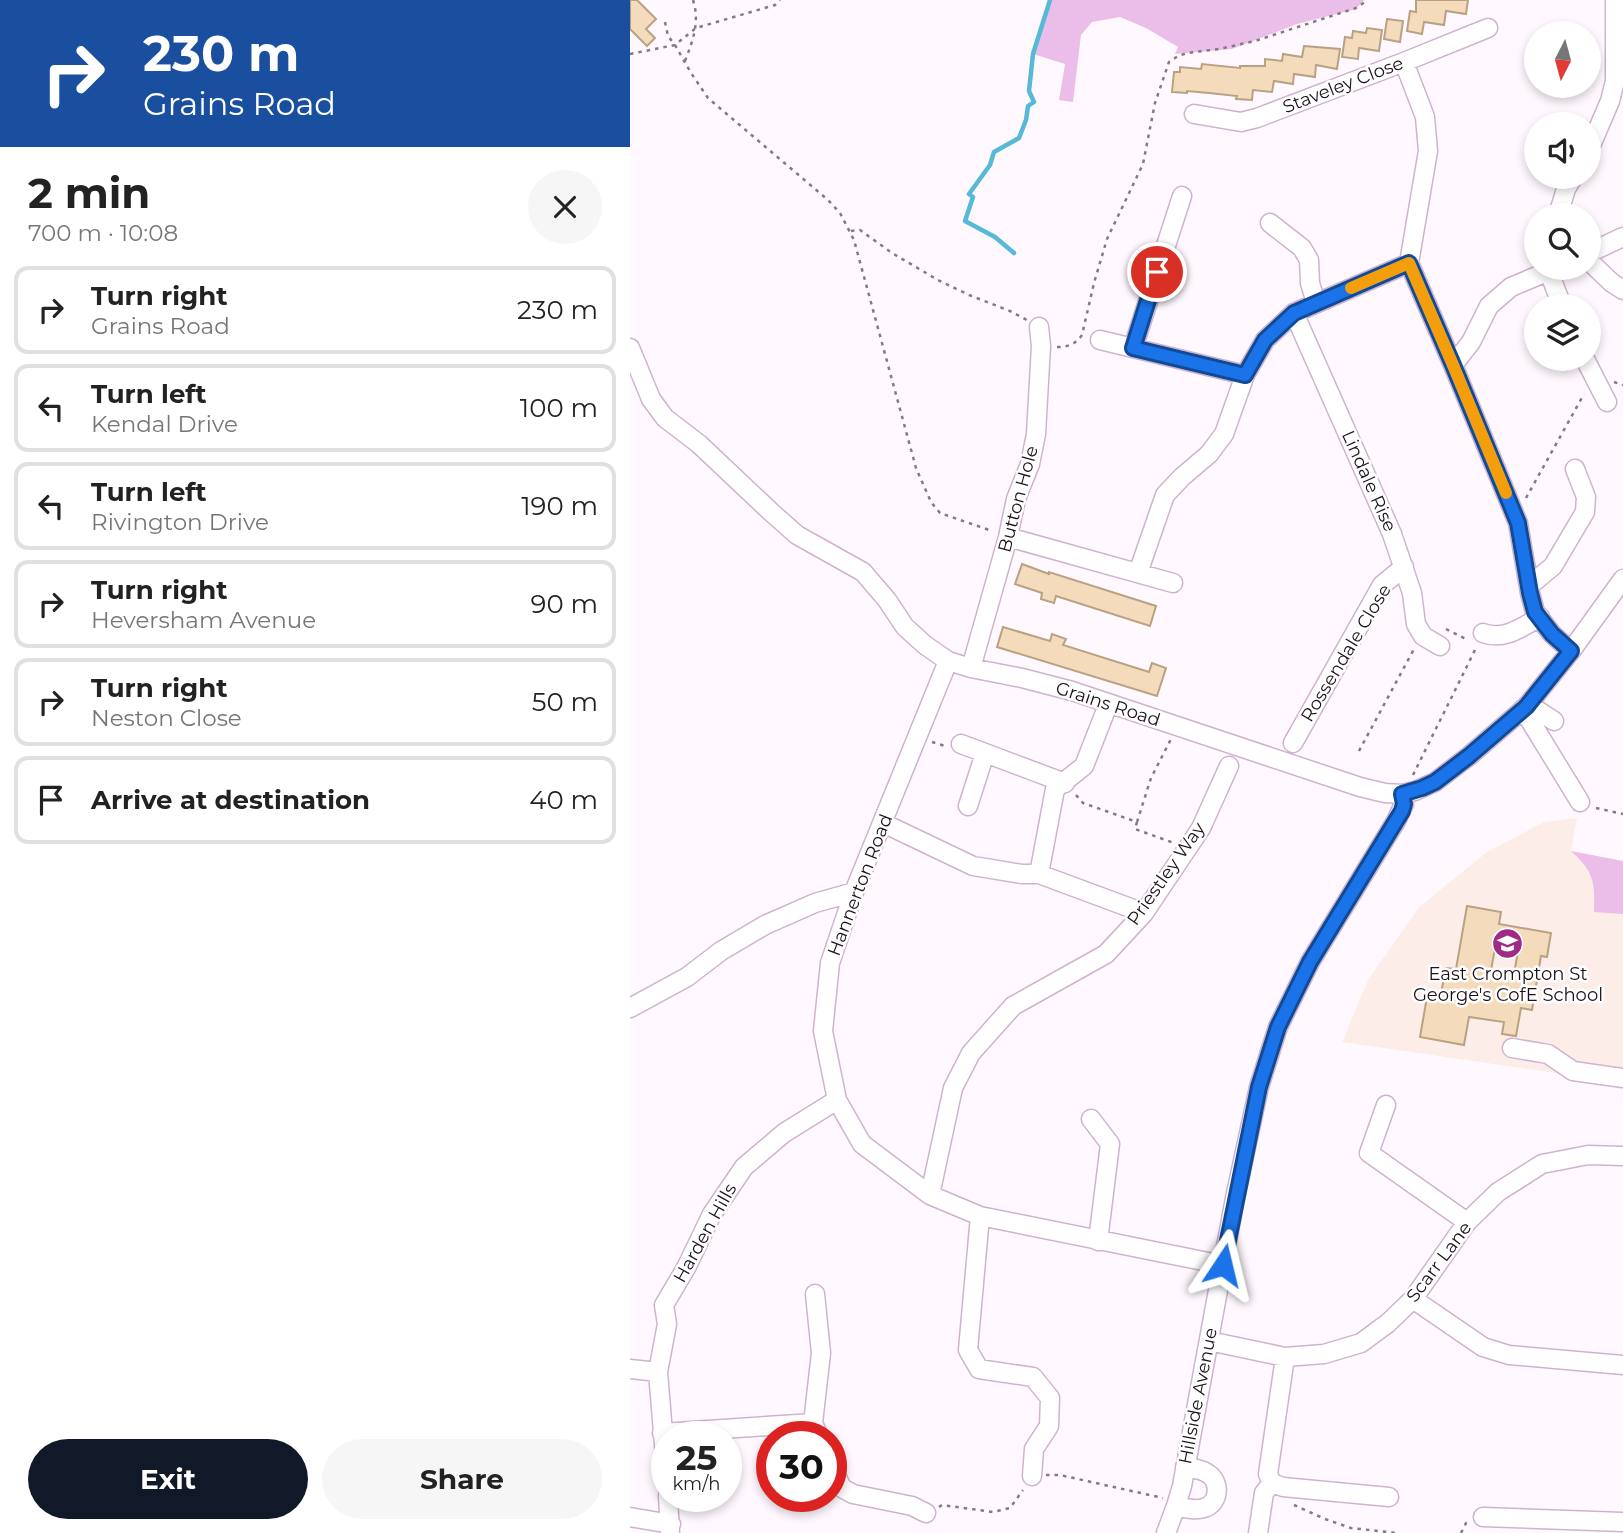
<!DOCTYPE html>
<meta charset="utf-8">
<style>
body{margin:0;font-family:Montserrat,sans-serif;background:#f6f6f6;color:#222;height:100vh;display:flex;flex-direction:column;font-size:26px;white-space:nowrap}
*{box-sizing:border-box;margin:0}
p{font-size:23px;color:#767676}
.icon{flex:none;width:38px;height:38px;fill:none;stroke:currentColor;stroke-width:2;stroke-linecap:round;stroke-linejoin:round}
.map{position:relative;flex:1;overflow:hidden}
.panel{display:flex;flex-direction:column;background:#fff;width:630px}
.panel>*{flex:none}
.top-card{background:#1a4fa0;color:#fff;overflow:hidden}
.needle{width:46px;rotate:186deg}
.fabs{position:absolute;left:894px;top:21px;display:grid;gap:14px}
.fabs a{display:grid;place-items:center;width:77px;height:77px;border-radius:50%;background:#fff;box-shadow:0 4px 10px #0003;font-size:35px}
.speed{position:absolute;left:21px;top:1421px;display:flex;gap:14px;font-size:35px;font-weight:700;text-align:center}
.speed>*{display:grid;place-content:center;width:91px;height:91px;border-radius:50%;background:#fff;box-shadow:0 4px 10px #0003;line-height:1}
.speed small{font-size:18px;font-weight:400}
.speed .limit{border:10px solid #d22;background:#fff;color:#111}
.pin{position:absolute;display:grid;place-items:center;width:60px;height:60px;color:#fff;margin:-30px;border:4px solid #fff;border-radius:50%;box-shadow:0 2px 7px #0007}
.me{position:absolute;width:77px;margin:-38px;rotate:10deg;stroke-linejoin:round;filter:drop-shadow(0 0 5px #0008)}
.turn{display:flex;align-items:center;gap:24px;height:147px;padding:0 28px;font-size:32px}
.turn .icon{width:91px;height:91px;stroke-width:2.5}
.turn b{display:block;font-size:49px;line-height:60px}
.round{display:grid;place-items:center;flex:none;width:74px;height:74px;border-radius:37px;background:#f6f6f6}
.overview{display:flex;align-items:center;justify-content:space-between;height:119px;padding:0 28px}
h1{font-size:42px;font-weight:700;line-height:52px}
.primary-button{display:flex;gap:14px;margin-top:auto;padding:14px 28px}
.primary-button a{flex:1;height:80px;border-radius:42px;background:#111827;color:#fff;font-size:28px;font-weight:700;line-height:80px;text-align:center}
.primary-button a+a{background:#f6f6f6;color:#222}
ul{padding:0;list-style:none}
li{display:flex;align-items:center;gap:21px;height:88px;margin:0 14px 10px;padding:0 14px;border:4px solid #e0e0e0;border-radius:14px}
li div{flex:1}
li b{display:block;font-size:26px}
li em{font-style:normal}
main{display:flex;flex:1;min-height:0}
.map>svg:first-child{display:block}
.education{fill:#fdede8}
.green{fill:#ebbde9}
.lines{fill:none;stroke-linecap:round;stroke-linejoin:round}
.stream{stroke:#57b9d8;stroke-width:4.5}
.building{fill:#f3dbbb;stroke:#b9a284;stroke-width:2;fill-rule:evenodd}
.minor-casing{stroke:#cfb3ce;stroke-width:21}
.path{stroke:#837a82;stroke-width:2.5;stroke-dasharray:3.5 5;stroke-linecap:butt}
.minor{stroke:#fff;stroke-width:18}
.route-casing{stroke:#114b97;stroke-width:18}
.route{stroke:#1a73e8;stroke-width:12}
.slow{stroke:#f59e0b;stroke-width:12}
.labels{text-anchor:middle;dominant-baseline:central;stroke-width:5;stroke-linejoin:round;paint-order:stroke}
.street-label{font-size:18px;fill:#1b111a;stroke:#fff}
.poi-label{font-size:18px;fill:#1b111a;stroke:#fff}
</style>
<main>
<section class="panel">
<div class="top-card">
<div class="turn"><svg class="icon" aria-label="right" viewBox="0 0 24 24"><path d="M7 20v-9h11M14 6l5 5-5 5"/></svg><div><b>230 m</b>Grains Road</div></div>
</div>
<div class="overview"><div><h1>2 min</h1><p>700 m · 10:08</p></div><a class="round"><svg class="icon" aria-label="close" viewBox="0 0 24 24"><path d="M6 6l12 12M18 6L6 18"/></svg></a></div>
<ul>
<li><svg class="icon" aria-label="right" viewBox="0 0 24 24"><path d="M7 20v-9h11M14 6l5 5-5 5"/></svg><div><b>Turn right</b><p>Grains Road</p></div><em>230 m</em></li>
<li><svg class="icon" aria-label="left" viewBox="0 0 24 24"><path d="M17 20v-9H6M10 6l-5 5 5 5"/></svg><div><b>Turn left</b><p>Kendal Drive</p></div><em>100 m</em></li>
<li><svg class="icon" aria-label="left" viewBox="0 0 24 24"><path d="M17 20v-9H6M10 6l-5 5 5 5"/></svg><div><b>Turn left</b><p>Rivington Drive</p></div><em>190 m</em></li>
<li><svg class="icon" aria-label="right" viewBox="0 0 24 24"><path d="M7 20v-9h11M14 6l5 5-5 5"/></svg><div><b>Turn right</b><p>Heversham Avenue</p></div><em>90 m</em></li>
<li><svg class="icon" aria-label="right" viewBox="0 0 24 24"><path d="M7 20v-9h11M14 6l5 5-5 5"/></svg><div><b>Turn right</b><p>Neston Close</p></div><em>50 m</em></li>
<li><svg class="icon" aria-label="arrive" viewBox="0 0 24 24"><path d="M6 21V4h12l-3 4 3 4H6"/></svg><div><b>Arrive at destination</b></div><em>40 m</em></li>
</ul>
<div class="primary-button"><a>Exit</a><a>Share</a></div>
</section>
<div class="map">
<svg width="993" height="1533" viewBox="0 0 993 1533">
<rect width="100%" height="100%" fill="#fff9ff"/>
<path class="education" d="M947 818 941 851 993 861V1083L712 1042 738 980 789 907 857 852 914 822Z"/>
<path class="green" d="M420 0H734L726 9 667 24 602 49 545 54 548 47 516 28 490 17 462 22 451 35 443 102 429 100 435 64 403 54Z
M941 851 993 861V914L964 912C965 882 964 872 941 851Z"/>
<g class="lines">
<path class="stream" d="M384 253 365 237 335 221 343 197 339 194 360 165 364 152 389 138 396 120 398 106 404 102 399 91 403 54 420 0"/>
</g>
<path class="building" d="M0 0H7L26 19 16 29 25 38 17 46 0 29Z
M786 0H838L836 14 816 11 814 25 794 22 792 34 777 31 780 11 786 12Z
M757 19 773 21 770 42 754 39Z
M737 28 752 30 749 51 729 48 728 59 712 57 715 37 722 38 723 31 736 33Z
M674 46 710 49 707 69 686 65 685 77 664 74 663 84 644 81 642 92 623 90 622 100 606 99 607 96 579 93 557 91V93L542 92 544 72H550V67L571 69 572 64 610 68V66H635V59L652 61 653 54 672 57Z
M392 564 419 574V572L526 606 520 626 426 596 424 603 411 599 412 593 385 584Z
M373 627 420 641 422 634 436 639 433 645 519 672 522 663 536 668 527 696 367 647Z
M837 906 871 912 869 924 921 933 917 957 911 956 902 1010 891 1008 886 1036 872 1034 874 1022 839 1017 834 1045 790 1037 798 991 811 993 816 968 826 969ZM865 948 888 951 884 974 861 970Z"/>
<g class="lines">
<defs>
<path id="minor" d="M774 62 795 117 798 151 779 263 823 365 888 523 900 593 905 612 922 634 941 651
M564 114 611 122 627 118 774 62 858 28
M959 150 980 101 985 81V0
M928 215 936 189 943 177
M640 223 672 248 679 260 680 283 686 303
M959 253 993 237
M959 261 982 283 993 290
M919 272 932 306
M664 313 762 534 782 593 786 624 793 636 810 646
M470 340 615 375
M0 348 21 399 35 418 69 444 141 512 167 535 233 572 257 600 275 627 295 645 318 661 341 668 392 678 442 691 730 787 755 793 772 794 785 791 805 782 839 756 896 707 941 651 993 579
M503 348 552 196
M955 359 977 402
M823 365 841 342 859 306 881 287 926 268
M378 537 543 583
M508 573 535 495 552 477 579 454 594 434 615 375 635 340 664 313 779 263
M899 586 923 566 955 512 956 497 945 469
M853 633C874 641 892 627 910 617
M318 661 224 892 200 963 193 1031 207 1100 232 1144 300 1195 350 1216 593 1265
M341 668 378 537 386 499 400 464 406 434 411 346 409 327
M898 704 924 721
M893 709 950 802
M663 743 752 585 774 567
M331 744 355 753
M338 806 355 753 435 783
M253 823 343 866 392 874H409L514 913
M409 874 425 789 454 766 474 715
M0 1008 57 977 91 951 135 925 185 903 224 892
M882 1048 918 1054 943 1071 993 1078
M756 1105 739 1153 837 1222
M461 1119 480 1144 468 1241
M300 1195 323 1088 341 1053 383 1006 476 954 514 913 571 828 599 766
M350 1216 338 1350 349 1369 403 1377 420 1398 419 1426 404 1449 402 1476
M185 1294 191 1353 183 1423 189 1437
M783 1299 853 1347 879 1355 993 1365
M579 1341 655 1357 694 1354 731 1343 758 1323 783 1299 837 1222 868 1192 912 1164 958 1155 993 1156
M655 1357 638 1474 642 1483 653 1487 759 1497
M0 1369 28 1372
M32 1433 183 1423
M201 1464 212 1488 223 1494 282 1506 296 1513
M37 1481 28 1372 37 1324 34 1305 56 1268 82 1214 114 1167 154 1133 207 1100
M38 1496 40 1533
M546 1506C555 1508 565 1511 574 1508 590 1503 591 1481 577 1473 571 1469 562 1468 555 1467
M0 1517 41 1524
M853 1517 993 1522
M536 1533 546 1506 552 1486 605 1198 629 1087 648 1027 680 962 766 821 774 804 772 794
M628 1533 634 1493 642 1483"/>
</defs>
<use href="#minor" class="minor-casing"/>
<path class="path" d="M35 22 38 36 45 45 61 73 78 98 198 200 210 213 224 240 286 468 301 502 310 513 362 531
M0 54 45 45 66 28 145 5 150 0
M55 61C63 40 70 22 63 0
M221 231 230 230 262 253 308 280 339 295 380 311 397 320
M427 347C438 347 446 344 452 335L464 283 477 239 513 164 525 103 539 62 548 56 557 53 589 49 625 41 726 8 738 0
M984 382 993 385
M896 498 954 394
M816 629 838 640
M302 742 315 746
M729 751 784 649
M783 775 847 646
M446 795 453 803 507 822 521 778 541 739
M966 808 993 814
M507 822 505 829 544 843
M416 1475H430L533 1498
M664 1505 695 1519 721 1528 767 1533
M309 1507 312 1505 363 1512 380 1508 393 1490
M831 1533 836 1523 839 1522"/>
<use href="#minor" class="minor"/>
</g>
<g class="lines">
<defs>
<path id="route" d="M527 272 503 348 615 375 635 340 664 313 779 263 823 365 888 523 900 593 905 612 922 634 941 651 896 707 839 756 805 782 792 788 772 794 774 804 772 811 680 962 648 1027 629 1087 593 1265"/>
</defs>
<use href="#route" class="route-casing"/>
<use href="#route" class="route"/>
<path class="slow" d="M721 288 779 263 823 365 876 493"/>
</g>
<defs>
<symbol id="school-disc" viewBox="-11 -11 22 22"><circle r="9.5" fill="#9f2b86" stroke="#fff"/><path d="M0-5L7-2L0 1L-7-2ZM-4 1L0 2.5L4 1V4Q0 6-4 4Z" fill="#fff"/></symbol>
</defs>
<g fill-rule="evenodd">
<use href="#school-disc" x="860" y="926" width="35" height="35"/>
</g>
<g class="labels">
<g class="street-label">
<text transform="translate(713 85) rotate(-21)">Staveley Close</text>
<text transform="translate(739 481) rotate(66)">Lindale Rise</text>
<text transform="translate(388 499) rotate(-75)">Button Hole</text>
<text transform="translate(716 653) rotate(-59)">Rossendale Close</text>
<text transform="translate(478 704) rotate(18)">Grains Road</text>
<text transform="translate(536 874) rotate(-55)">Priestley Way</text>
<text transform="translate(230 885) rotate(-69)">Hannerton Road</text>
<text transform="translate(75 1233) rotate(-61)">Harden Hills</text>
<text transform="translate(809 1262) rotate(-53)">Scarr Lane</text>
<text transform="translate(568 1396) rotate(-79)">Hillside Avenue</text>
</g>
<g class="poi-label">
<text x="878" y="974">East Crompton St<tspan x="878" dy="21">George's CofE School</tspan></text>
</g>
</g>
</svg>
<div class="fabs">
<a><svg class="needle" viewBox="-14 -14 28 28"><path d="M0-13l5 13h-10z" fill="#e53935"/><path d="M0 13l5-13h-10z" fill="#767676"/></svg></a>
<a><svg class="icon" aria-label="sound" viewBox="0 0 24 24"><path d="M4 9h4l5-4v14l-5-4H4zM17 9q2 3 0 6"/></svg></a>
<a><svg class="icon" aria-label="search" viewBox="0 0 24 24"><circle cx="10" cy="10" r="6"/><path d="M15 15l6 6"/></svg></a>
<a><svg class="icon" aria-label="layers" viewBox="0 0 24 24"><path d="M12 4l9 5-9 5-9-5zM3 14l9 5 9-5"/></svg></a>
</div>
<div class="speed"><div>25<small>km/h</small></div><div class="limit">30</div></div>
<div class="pin" style="left:527px;top:272px;background:#d93025"><svg class="icon" aria-label="arrive" viewBox="0 0 24 24"><path d="M6 21V4h12l-3 4 3 4H6"/></svg></div>
<svg class="me" style="left:593px;top:1265px" viewBox="-20 -20 40 40"><path d="M0-17L14 15 0 8-14 15z" fill="#1a73e8" stroke="#fff" stroke-width="4"/></svg>
</div>
</main>
